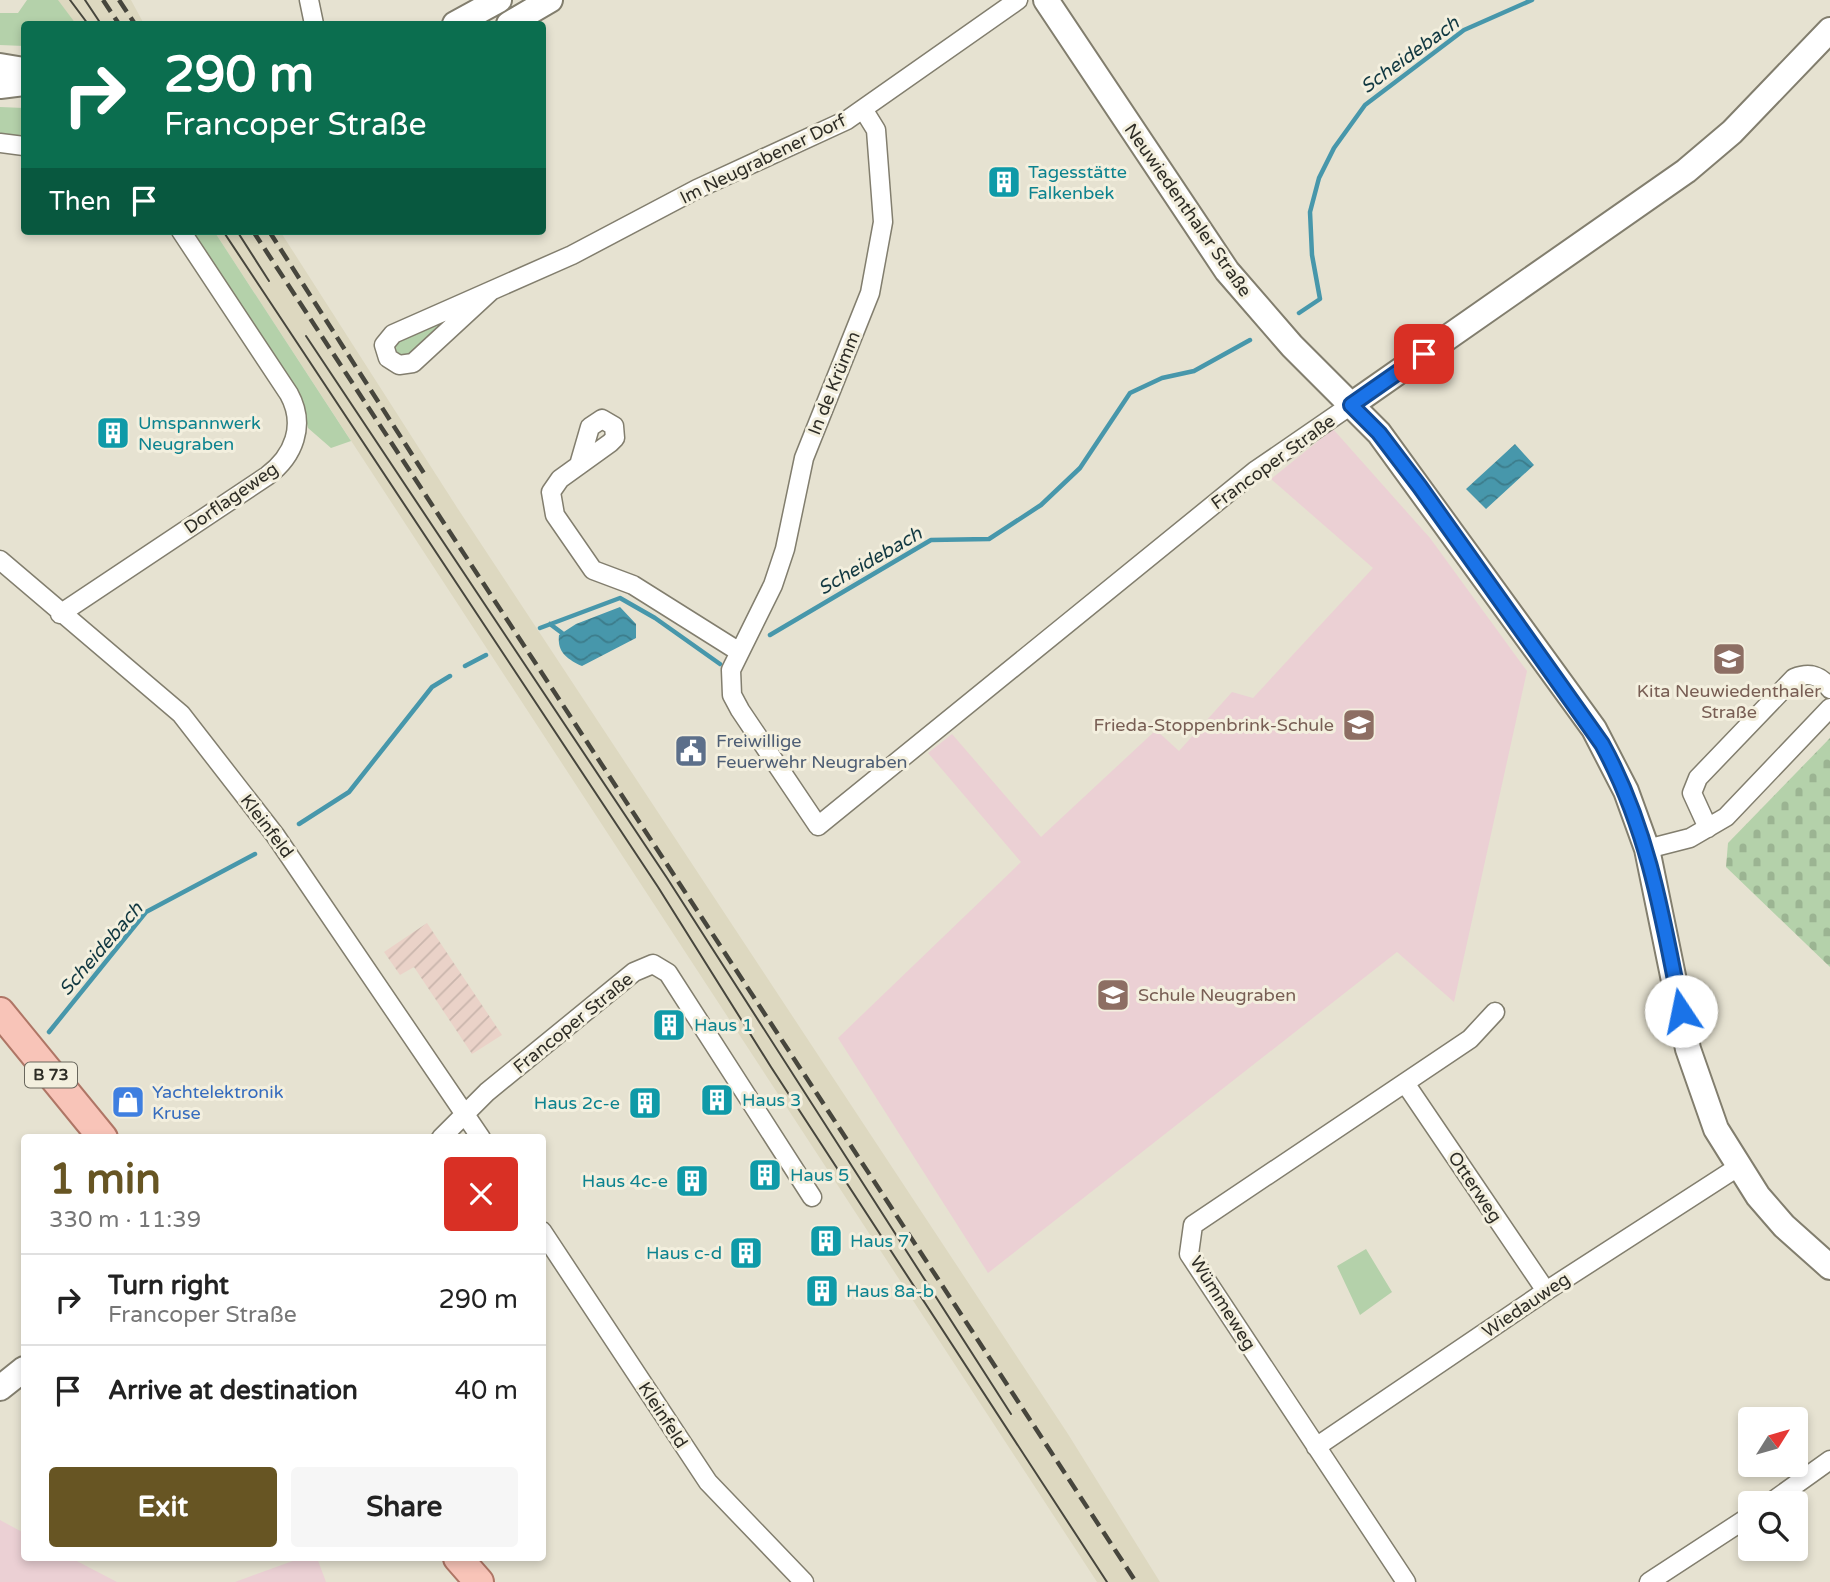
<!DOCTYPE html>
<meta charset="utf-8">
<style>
body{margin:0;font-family:"Varela Round",sans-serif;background:#f6f6f6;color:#222;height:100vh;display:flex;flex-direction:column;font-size:26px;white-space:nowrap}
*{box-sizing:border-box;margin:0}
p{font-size:23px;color:#767676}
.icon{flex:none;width:38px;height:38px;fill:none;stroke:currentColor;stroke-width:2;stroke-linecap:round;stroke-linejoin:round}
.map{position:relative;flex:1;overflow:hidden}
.drawer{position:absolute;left:21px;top:1134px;width:525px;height:427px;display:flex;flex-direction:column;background:#fff;border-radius:7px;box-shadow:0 4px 10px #0003}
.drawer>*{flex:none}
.banner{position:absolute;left:21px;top:21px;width:525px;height:214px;border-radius:7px;box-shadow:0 4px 10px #0003;background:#0b6e4f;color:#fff;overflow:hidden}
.needle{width:46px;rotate:53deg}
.fabs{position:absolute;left:1738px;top:1407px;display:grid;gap:14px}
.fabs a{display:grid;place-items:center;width:70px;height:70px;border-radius:7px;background:#fff;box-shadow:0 4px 10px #0003;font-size:35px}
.pin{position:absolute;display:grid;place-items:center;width:60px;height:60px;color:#fff;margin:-30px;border-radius:14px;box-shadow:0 4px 10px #0006}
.me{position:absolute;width:77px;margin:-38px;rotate:349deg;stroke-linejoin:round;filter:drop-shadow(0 0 5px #0008)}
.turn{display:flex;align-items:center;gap:24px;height:147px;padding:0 28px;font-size:32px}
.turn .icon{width:91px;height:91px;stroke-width:2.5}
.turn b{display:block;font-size:49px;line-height:60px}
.then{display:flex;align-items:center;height:66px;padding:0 28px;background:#0003;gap:14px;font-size:26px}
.round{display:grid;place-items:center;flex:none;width:74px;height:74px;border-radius:7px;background:#f6f6f6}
.summary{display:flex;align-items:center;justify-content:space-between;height:119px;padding:0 28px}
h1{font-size:42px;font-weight:800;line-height:52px;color:#675523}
.cta{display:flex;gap:14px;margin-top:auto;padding:14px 28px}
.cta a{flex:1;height:80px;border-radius:7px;background:#675523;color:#fff;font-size:28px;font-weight:800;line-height:80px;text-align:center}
.cta a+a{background:#f6f6f6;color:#222}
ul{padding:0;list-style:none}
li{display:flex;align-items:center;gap:21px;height:91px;padding:0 28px;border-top:2px solid #e0e0e0}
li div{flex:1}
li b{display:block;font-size:26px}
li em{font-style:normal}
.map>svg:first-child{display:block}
.built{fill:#ddd8c0}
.industrial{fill:url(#industrial-furrows)}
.education{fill:#ebd0d4}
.green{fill:#b4d1aa}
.cemetery{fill:url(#cemetery-stones)}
.water{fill:url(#water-waves)}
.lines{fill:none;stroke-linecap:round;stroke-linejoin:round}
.stream{stroke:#4797ab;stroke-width:4.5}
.street-casing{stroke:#827e6e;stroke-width:21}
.secondary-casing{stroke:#827e6e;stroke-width:28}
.primary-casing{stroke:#af7666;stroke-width:32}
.street{stroke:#fff;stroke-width:18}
.secondary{stroke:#fff;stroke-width:24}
.primary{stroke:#f8c4b8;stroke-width:28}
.tram{stroke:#47463d;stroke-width:2}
.rail{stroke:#47463d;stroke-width:4.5;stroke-dasharray:14 7;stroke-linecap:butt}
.route-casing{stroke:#114b97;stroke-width:18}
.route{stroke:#1a73e8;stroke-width:12}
.labels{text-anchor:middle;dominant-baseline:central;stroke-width:6;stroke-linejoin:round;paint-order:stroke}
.shield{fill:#f3efde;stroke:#69675d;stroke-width:2}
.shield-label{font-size:16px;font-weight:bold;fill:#2e2d26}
.street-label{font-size:18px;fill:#2e2d26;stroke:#f3efde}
.culture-label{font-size:18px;fill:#0d838f;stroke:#f3efde;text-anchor:start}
.education-label{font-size:18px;fill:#785e54;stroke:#f3efde}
.service-label{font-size:18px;fill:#4e5e75;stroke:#f3efde;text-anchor:start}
.shop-label{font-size:18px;fill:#366cbe;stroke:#f3efde;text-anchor:start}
.water-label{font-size:19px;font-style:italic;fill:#113841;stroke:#f3efde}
</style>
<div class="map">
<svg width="1830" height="1582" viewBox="0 0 1830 1582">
<defs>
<pattern id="industrial-furrows" width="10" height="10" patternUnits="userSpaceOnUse" patternTransform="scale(1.75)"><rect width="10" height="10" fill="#ead2c8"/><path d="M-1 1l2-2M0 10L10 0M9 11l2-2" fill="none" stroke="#c9b5ac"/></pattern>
<pattern id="cemetery-stones" width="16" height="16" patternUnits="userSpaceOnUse" patternTransform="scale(1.75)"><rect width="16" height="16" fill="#b4d1aa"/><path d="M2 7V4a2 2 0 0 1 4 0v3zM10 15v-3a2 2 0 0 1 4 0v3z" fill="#9bb492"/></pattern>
<pattern id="water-waves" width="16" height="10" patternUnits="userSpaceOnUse" patternTransform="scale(1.75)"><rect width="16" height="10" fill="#4797ab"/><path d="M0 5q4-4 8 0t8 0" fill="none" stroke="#3c7c8b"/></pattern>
</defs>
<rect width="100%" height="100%" fill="#e6e2d1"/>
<path class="built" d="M46 0H131L144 24H68Z
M214 231H280L458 509 1068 1434 1160 1582H1097Z"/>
<path class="industrial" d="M427 923 502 1035 472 1054 414 967 400 975 384 952Z"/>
<path class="education" d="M1333 429 1430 538 1527 671 1454 1002 1397 952 988 1273 838 1038 1021 862 928 753 952 734 1041 837 1156 730 1179 751 1232 692 1253 698 1373 568 1271 479Z
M0 1520 24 1533V1558H71L117 1582H0Z
M301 1558H317L326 1582H235Z"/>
<path class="green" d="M27 0H58L76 24H24V46L0 45V13H18Z
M0 107 24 108V139L0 136Z
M190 231H214L351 441 331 448 308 428 302 402Z
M450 318 407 360 397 358 393 347 397 341Z
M1366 1249 1392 1292 1360 1315 1337 1266Z"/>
<path class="cemetery" d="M1830 738V967L1726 867 1728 843Z"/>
<path class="water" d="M1515 444 1534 465 1486 509 1466 489Z
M620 607 636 624V638L582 666C567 659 557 652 559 635L576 624Z"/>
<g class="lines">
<path class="stream" d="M1299 313 1320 299 1312 255 1310 212 1319 178 1334 148 1365 105 1464 30 1532 0
M550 624 562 633
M540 628 620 598 655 618 720 664
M770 635 931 540 989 539 1041 505 1080 468 1130 393 1162 378 1194 371 1250 340
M465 666 486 655
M299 824 349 792 432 687 450 676
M49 1032 146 912 255 854"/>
<defs>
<path id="street" d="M309 0 314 24
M863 109 876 130 883 222 870 293 804 458 785 549 773 585 731 670 732 695 740 710 818 826 1255 471 1351 405
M0 143 24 146
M491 291 413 363 399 365 388 358 384 345 393 334 572 255 697 189 847 120 1018 0
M579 465 590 427 602 419 614 426 615 438 610 443 560 479 551 492 555 515 593 570 633 585 738 651
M0 560 181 714 275 835 481 1138
M60 614 267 476C294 456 306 425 289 394L181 231
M1708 828 1692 793 1698 778 1794 678C1809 672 1821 675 1830 689
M1647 849 1690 838 1726 817 1830 708
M1405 1083 1546 1291
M441 1138 487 1092 634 972 653 964 668 973 812 1197
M542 1231 708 1482 804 1582
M1316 1447 1546 1291 1738 1167
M1770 1503 1830 1460
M1406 1582 1189 1254 1193 1225 1470 1039 1495 1012
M1649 1582 1750 1516"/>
<path id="secondary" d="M1046 0 1227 271 1292 346 1379 433 1594 729 1626 791 1647 849 1688 1049 1716 1129 1758 1196 1784 1226 1830 1267
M455 24 499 0
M509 24 550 0
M0 66 24 70
M0 86 24 83
M1351 405 1686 171 1732 132 1830 30
M0 1388 24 1369"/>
<path id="primary" d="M0 1012 103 1138
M458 1558 479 1582"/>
</defs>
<use href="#street" class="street-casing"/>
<use href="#secondary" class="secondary-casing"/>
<use href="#primary" class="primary-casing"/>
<use href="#street" class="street"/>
<use href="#secondary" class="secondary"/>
<use href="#primary" class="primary"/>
<path class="tram" d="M70 0 88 24
M85 0 101 24
M223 231 658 887 771 1067 1107 1582
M237 231 269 281
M306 336 667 878 1011 1414"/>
<path class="rail" d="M103 0 119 24
M119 0 135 24
M253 231 1136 1582
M269 231 427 478"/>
</g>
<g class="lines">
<defs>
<path id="route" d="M1424 354 1351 405 1379 433 1420 487 1602 744C1648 828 1663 918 1681 1011"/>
</defs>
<use href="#route" class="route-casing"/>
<use href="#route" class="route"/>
</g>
<defs>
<symbol id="building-square" viewBox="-11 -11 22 22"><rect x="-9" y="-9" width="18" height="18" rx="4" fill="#0f9aa8" stroke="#f3efde"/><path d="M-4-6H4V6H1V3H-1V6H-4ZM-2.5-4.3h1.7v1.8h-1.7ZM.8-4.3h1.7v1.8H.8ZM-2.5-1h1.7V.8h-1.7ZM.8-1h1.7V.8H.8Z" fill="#fff"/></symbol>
<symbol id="school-square" viewBox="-11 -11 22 22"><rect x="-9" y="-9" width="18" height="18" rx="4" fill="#8d6e63" stroke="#f3efde"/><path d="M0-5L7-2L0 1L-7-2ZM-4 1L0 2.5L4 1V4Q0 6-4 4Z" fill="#fff"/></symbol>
<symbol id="civic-square" viewBox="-11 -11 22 22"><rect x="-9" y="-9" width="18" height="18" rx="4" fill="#5c6f8a" stroke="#f3efde"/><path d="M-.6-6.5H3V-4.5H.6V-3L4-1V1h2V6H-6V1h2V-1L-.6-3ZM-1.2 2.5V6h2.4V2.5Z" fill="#fff"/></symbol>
<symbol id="shop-square" viewBox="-11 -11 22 22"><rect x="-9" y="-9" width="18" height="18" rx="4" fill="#3f7fe0" stroke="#f3efde"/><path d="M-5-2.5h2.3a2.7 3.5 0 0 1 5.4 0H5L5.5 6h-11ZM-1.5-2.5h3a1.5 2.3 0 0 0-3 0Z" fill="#fff"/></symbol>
</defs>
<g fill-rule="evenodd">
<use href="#building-square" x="985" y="163" width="38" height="38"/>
<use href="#building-square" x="94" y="414" width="38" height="38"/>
<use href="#school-square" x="1710" y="640" width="38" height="38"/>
<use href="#school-square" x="1340" y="706" width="38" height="38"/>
<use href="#civic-square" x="672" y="732" width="38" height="38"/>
<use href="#school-square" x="1094" y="976" width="38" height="38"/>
<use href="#building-square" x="650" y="1006" width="38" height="38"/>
<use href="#building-square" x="698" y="1081" width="38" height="38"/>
<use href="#shop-square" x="109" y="1083" width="38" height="38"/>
<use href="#building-square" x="626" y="1084" width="38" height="38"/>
<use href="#building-square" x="746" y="1156" width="38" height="38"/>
<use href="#building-square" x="673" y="1162" width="38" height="38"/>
<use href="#building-square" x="807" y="1222" width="38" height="38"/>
<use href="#building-square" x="727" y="1234" width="38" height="38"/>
<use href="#building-square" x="803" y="1272" width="38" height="38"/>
</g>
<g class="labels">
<rect class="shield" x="25" y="1062.5" width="52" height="25" rx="5"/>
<g class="shield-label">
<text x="51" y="1075">B 73</text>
</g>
<g class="street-label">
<text transform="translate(763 159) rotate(-26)">Im Neugrabener Dorf</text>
<text transform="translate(1188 210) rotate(55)">Neuwiedenthaler Straße</text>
<text transform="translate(834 383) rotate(-68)">In de Krümm</text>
<text transform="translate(1273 462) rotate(-36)">Francoper Straße</text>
<text transform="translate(231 498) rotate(-35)">Dorflageweg</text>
<text transform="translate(267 826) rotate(53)">Kleinfeld</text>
<text transform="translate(573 1023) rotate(-39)">Francoper Straße</text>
<text transform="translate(1475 1187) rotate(56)">Otterweg</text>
<text transform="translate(1223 1303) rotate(58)">Wümmeweg</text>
<text transform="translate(1526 1305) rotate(-34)">Wiedauweg</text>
<text transform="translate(663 1415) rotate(57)">Kleinfeld</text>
</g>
<g class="culture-label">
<text x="1028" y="172">Tagesstätte<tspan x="1028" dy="21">Falkenbek</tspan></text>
<text x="138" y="423">Umspannwerk<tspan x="138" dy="21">Neugraben</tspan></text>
<text x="694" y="1025">Haus 1</text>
<text x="742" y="1100">Haus 3</text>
<text x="620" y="1103" text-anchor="end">Haus 2c-e</text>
<text x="790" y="1175">Haus 5</text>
<text x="668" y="1181" text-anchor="end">Haus 4c-e</text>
<text x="850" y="1241">Haus 7</text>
<text x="722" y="1253" text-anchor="end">Haus c-d</text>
<text x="846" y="1291">Haus 8a-b</text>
</g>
<g class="education-label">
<text x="1729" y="691">Kita Neuwiedenthaler<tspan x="1729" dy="21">Straße</tspan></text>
<text x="1334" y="725" text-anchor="end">Frieda-Stoppenbrink-Schule</text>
<text x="1138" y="995" text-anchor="start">Schule Neugraben</text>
</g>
<g class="service-label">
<text x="716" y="741">Freiwillige<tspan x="716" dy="21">Feuerwehr Neugraben</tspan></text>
</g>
<g class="shop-label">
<text x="152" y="1092">Yachtelektronik<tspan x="152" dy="21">Kruse</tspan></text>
</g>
<g class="water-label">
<text transform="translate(1410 55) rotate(-36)">Scheidebach</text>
<text transform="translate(870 561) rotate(-30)">Scheidebach</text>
<text transform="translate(101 949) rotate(-49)">Scheidebach</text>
</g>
</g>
</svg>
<div class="fabs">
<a><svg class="needle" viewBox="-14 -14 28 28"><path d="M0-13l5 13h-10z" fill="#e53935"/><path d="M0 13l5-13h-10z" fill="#767676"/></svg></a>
<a><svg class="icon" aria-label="search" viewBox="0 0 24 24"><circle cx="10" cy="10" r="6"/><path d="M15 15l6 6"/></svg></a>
</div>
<div class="pin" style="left:1424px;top:354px;background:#d93025"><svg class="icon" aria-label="arrive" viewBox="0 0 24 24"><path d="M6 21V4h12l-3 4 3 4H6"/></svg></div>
<svg class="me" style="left:1681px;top:1011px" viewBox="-20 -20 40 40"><circle r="19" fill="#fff"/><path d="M0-13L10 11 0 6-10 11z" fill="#1a73e8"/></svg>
<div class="banner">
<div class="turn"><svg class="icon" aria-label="right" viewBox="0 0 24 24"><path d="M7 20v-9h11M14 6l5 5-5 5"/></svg><div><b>290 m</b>Francoper Straße</div></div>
<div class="then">Then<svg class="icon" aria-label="arrive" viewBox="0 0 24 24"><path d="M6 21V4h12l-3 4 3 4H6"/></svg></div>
</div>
<section class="drawer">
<div class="summary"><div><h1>1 min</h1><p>330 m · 11:39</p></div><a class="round" style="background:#d93025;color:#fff"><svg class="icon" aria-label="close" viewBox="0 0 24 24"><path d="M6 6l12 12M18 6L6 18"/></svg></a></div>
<ul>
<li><svg class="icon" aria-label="right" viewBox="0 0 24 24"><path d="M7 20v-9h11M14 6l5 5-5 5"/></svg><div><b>Turn right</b><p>Francoper Straße</p></div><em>290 m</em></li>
<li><svg class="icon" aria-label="arrive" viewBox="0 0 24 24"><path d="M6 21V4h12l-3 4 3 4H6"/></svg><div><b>Arrive at destination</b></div><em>40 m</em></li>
</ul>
<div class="cta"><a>Exit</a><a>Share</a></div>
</section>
</div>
